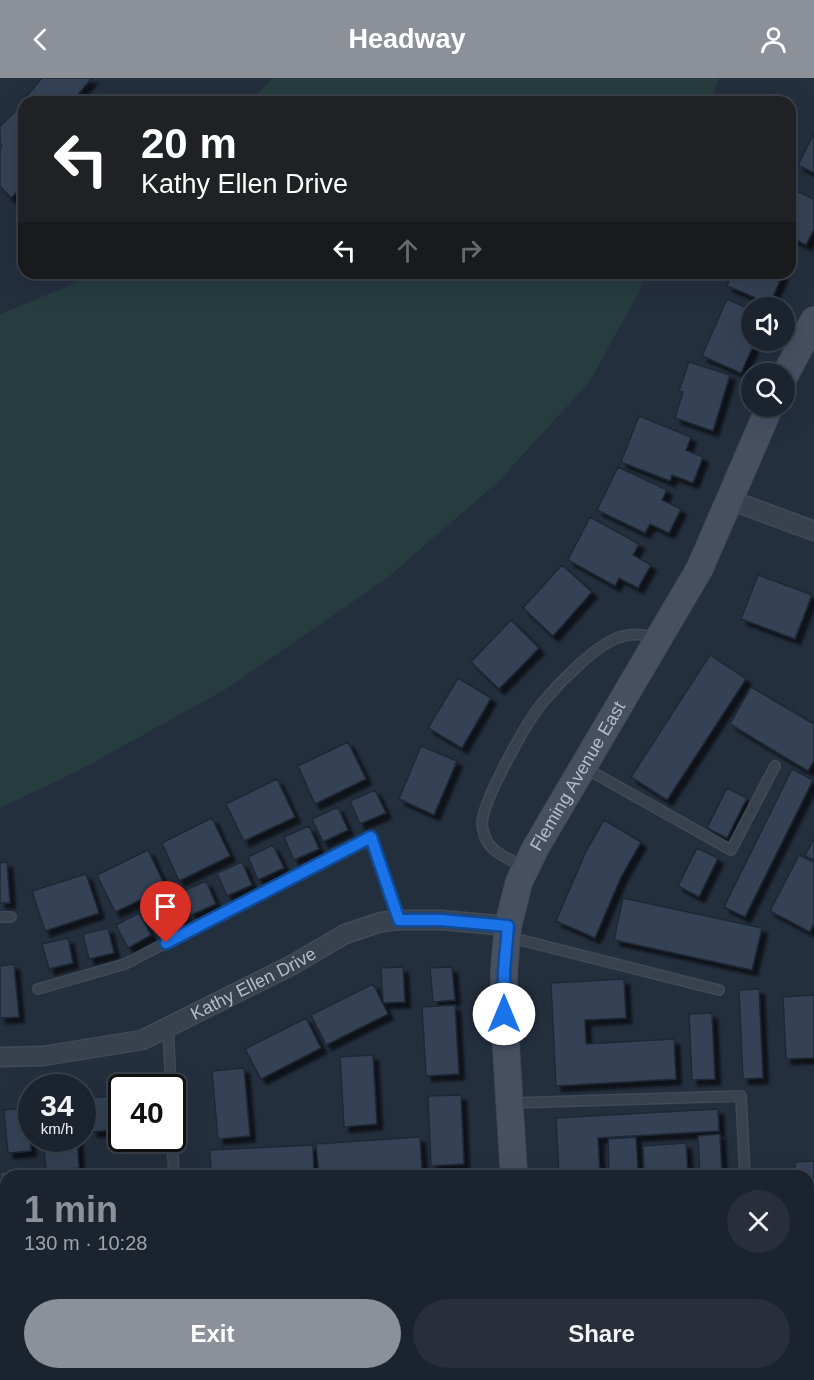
<!DOCTYPE html>
<meta charset="utf-8">
<style>
body{margin:0;font-family:Arial,sans-serif;background:#282f3a;color:#f1f3f6;height:100vh;display:flex;flex-direction:column;font-size:22px;white-space:nowrap}
*{box-sizing:border-box;margin:0}
p{font-size:20px;color:#a0a4aa}
.icon{flex:none;width:33px;height:33px;fill:none;stroke:currentColor;stroke-width:2;stroke-linecap:round;stroke-linejoin:round}
.map{position:relative;flex:1;overflow:hidden}
.sheet{position:absolute;left:0px;top:1092px;width:814px;height:210px;display:flex;flex-direction:column;background:#1b232e;border-radius:18px 18px 0 0;box-shadow:0 6px 24px #0002,0 0 0 2px #39404a}
.sheet>*{flex:none}
.banner{position:absolute;left:18px;top:18px;width:778px;height:183px;border-radius:18px;box-shadow:0 6px 24px #0002,0 0 0 2px #39404a;background:#202124;color:#fff;overflow:hidden}
.fabs{position:absolute;left:741px;top:219px;display:grid;gap:12px}
.fabs a{display:grid;place-items:center;width:54px;height:54px;border-radius:50%;background:#1b232e;box-shadow:0 6px 24px #0002,0 0 0 2px #39404a;font-size:30px}
.speed{position:absolute;left:18px;top:996px;display:flex;gap:12px;font-size:30px;font-weight:700;text-align:center}
.speed>*{display:grid;place-content:center;width:78px;height:78px;border-radius:50%;background:#1b232e;box-shadow:0 6px 24px #0002,0 0 0 2px #39404a;line-height:1}
.speed small{font-size:15px;font-weight:400}
.speed .limit{border:3px solid #111;border-radius:9px;background:#fff;color:#111}
.pin{position:absolute;display:grid;place-items:center;width:51px;height:51px;color:#fff;margin:-62px -26px;border-radius:50% 50% 50% 0;rotate:-45deg;box-shadow:0 0 6px #0007}
.pin .icon{rotate:45deg}
.me{position:absolute;width:66px;margin:-33px;rotate:0deg;stroke-linejoin:round;filter:drop-shadow(0 0 4px #0008)}
.turn{display:flex;align-items:center;gap:21px;height:126px;padding:0 24px;font-size:27px}
.turn .icon{width:78px;height:78px;stroke-width:2.5}
.turn b{display:block;font-size:42px;line-height:51px}
.lanes{display:flex;align-items:center;height:57px;padding:0 24px;background:#0003;justify-content:center;gap:30px;direction:ltr}
.lanes .off{opacity:.35}
.round{display:grid;place-items:center;flex:none;width:63px;height:63px;border-radius:32px;background:#282f3a}
.overview{display:flex;align-items:center;justify-content:space-between;height:102px;padding:0 24px}
h1{font-size:36px;font-weight:800;line-height:45px;color:#8c9099}
.action{display:flex;gap:12px;margin-top:auto;padding:12px 24px}
.action a{flex:1;height:69px;border-radius:36px;background:#8c9099;color:#fff;font-size:24px;font-weight:800;line-height:69px;text-align:center}
.action a+a{background:#282f3a;color:#f1f3f6}
header{display:flex;justify-content:space-between;align-items:center;height:78px;padding:0 24px;background:#8c9099;color:#fff;font-size:27px;font-weight:800}
.map>svg:first-child{display:block}
.green{fill:#263c3f}
.building{fill:#364354;stroke:#1f2835;stroke-width:1.5;filter:url(#shadow)}
.lines{fill:none;stroke-linecap:round;stroke-linejoin:round}
.lane-casing{stroke:#414a57;stroke-width:12}
.street-casing{stroke:#414a57;stroke-width:21}
.secondary-casing{stroke:#414a57;stroke-width:28}
.lane{stroke:#38414e;stroke-width:9}
.street{stroke:#38414e;stroke-width:18}
.secondary{stroke:#465061;stroke-width:26}
.route-casing{stroke:#114b97;stroke-width:15}
.route{stroke:#1a73e8;stroke-width:10}
.labels{text-anchor:middle;dominant-baseline:central;stroke-width:6;stroke-linejoin:round;paint-order:stroke}
.street-label{font-size:18px;fill:#b4bcc9;stroke:#1d2633}
</style>
<header><svg class="icon" aria-label="back" viewBox="0 0 24 24"><path d="M15 5l-7 7 7 7"/></svg>Headway<svg class="icon" aria-label="person" viewBox="0 0 24 24"><circle cx="12" cy="8" r="4"/><path d="M4 21q1-7 8-7t8 7"/></svg></header>
<div class="map">
<svg width="814" height="1302" viewBox="0 0 814 1302">
<defs>
<filter id="shadow"><feDropShadow dx="5.5" dy="5.5" stdDeviation="1.5" flood-color="#0009"/></filter>
</defs>
<rect width="100%" height="100%" fill="#242f3e"/>
<path class="green" d="M273 0H719L710 24H249Z
M83 195H646L639 214 590 303 499 403 386 501 226 611 76 694 0 730V236L71 207Z"/>
<path class="building" d="M42 0H92L73 22 74 24H24V28L21 25Z
M21 28 24 32V107L11 120 0 108V70L2 67 0 65V48Z
M814 55V95L798 87Z
M790 110 814 121V151L806 167 790 159Z
M732 195H783L770 226 727 208Z
M727 221 752 232V262H756L741 295 702 278Z
M689 284 730 297 713 353 675 340 683 314 679 313Z
M639 338 691 359 686 372 703 379 693 405 672 397 670 403 621 384Z
M618 389 667 412 662 422 681 431 669 455 650 446 645 455 597 432Z
M590 439 639 466 633 477 651 487 638 510 619 500 615 508 568 482Z
M562 487 592 514 553 558 523 530Z
M758 497 812 517 795 561 741 541Z
M511 542 539 570 499 611 471 584Z
M710 577 746 601 667 722 631 699Z
M458 600 491 620 462 670 428 650Z
M751 609 814 646V683L808 693 730 646Z
M348 664 366 701 315 726 298 688Z
M421 668 457 683 434 737 399 721Z
M792 691 813 702 745 839 724 829Z
M277 701 295 739 244 763 226 726Z
M727 710 747 720 727 760 707 750Z
M375 712 386 735 360 746 350 723Z
M338 729 348 752 323 764 312 741Z
M212 740 230 778 179 803 162 765Z
M604 742 641 764 621 799 595 860 556 843 586 773Z
M309 748 319 771 294 782 284 759Z
M814 760V782L805 778Z
M273 767 284 790 258 802 248 779Z
M697 770 718 780 699 819 678 808Z
M148 772 166 810 115 834 97 797Z
M799 777 814 784V845L810 854 770 833Z
M7 784 10 825H0V785Z
M242 784 252 807 227 818 217 795Z
M86 796 99 835 45 853 32 813Z
M206 803 216 826 191 837 181 814Z
M176 817 188 840 165 852 153 829Z
M623 820 762 850 752 892 614 862Z
M139 835 151 857 128 870 116 847Z
M108 850 114 875 89 881 83 856Z
M68 860 73 885 49 891 42 866Z
M14 886 19 939 0 940V888Z
M403 889 405 924 383 925 381 890Z
M452 889 455 922 433 924 430 890Z
M624 901 626 940 585 942 586 966 674 961 676 1001 556 1008 551 905Z
M373 906 388 936 326 967 311 937Z
M759 911 763 1000 743 1001 739 912Z
M814 917V980L786 981 783 919Z
M455 927 459 996 426 998 422 929Z
M712 935 715 1001 692 1002 689 936Z
M306 940 321 970 261 1001 245 971Z
M373 977 377 1046 344 1049 340 979Z
M244 990 250 1058 218 1061 212 993Z
M122 1017V1051L92 1054 89 1020Z
M461 1017 464 1086 431 1088 428 1018Z
M27 1030 31 1073 8 1075 4 1032Z
M718 1031 719 1053 598 1060 600 1098H559L556 1040Z
M720 1056 722 1098H700L698 1058Z
M420 1059 422 1092 319 1098 316 1066Z
M636 1059 638 1091 609 1092 608 1061Z
M43 1060H77L79 1090 46 1093Z
M686 1065 688 1098H644L643 1068Z
M313 1067 314 1098H211L210 1072Z
M814 1083V1196H808V1098H795V1084Z
M26 1093 27 1098H6V1142H0V1094Z"/>
<g class="lines">
<defs>
<path id="lane" d="M585 690 731 772 775 688
M524 789C511 782 490 774 485 759 484 755 482 749 482 745 483 722 528 641 544 623 560 604 594 569 617 560 631 555 642 556 657 560
M0 839H11
M509 859 719 912
M38 911 125 886 371 759 399 842
M168 949 171 1010
M512 1025 741 1018 745 1098
M172 1060 174 1098
M235 1296 236 1302
M404 1302 405 1296"/>
<g id="street">
<path d="M730 422 814 453"/>
<path id="s1" d="M0 979 43 978 142 962 294 886 345 856 381 844 399 842H441L508 848"/>
</g>
<g id="secondary">
<path d="M784 299 814 242"/>
<path id="s2" d="M514 1098 504 936V893L508 848 519 804 536 769 700 490 770 328"/>
<path d="M526 1296 527 1302"/>
<path d="M799 1302 814 1301"/>
</g>
</defs>
<use href="#lane" class="lane-casing"/>
<use href="#street" class="street-casing"/>
<use href="#secondary" class="secondary-casing"/>
<use href="#lane" class="lane"/>
<use href="#street" class="street"/>
<use href="#secondary" class="secondary"/>
</g>
<g class="lines">
<defs>
<path id="route" d="M166 865 371 759 399 842H441L508 848 504 893V936"/>
</defs>
<use href="#route" class="route-casing"/>
<use href="#route" class="route"/>
</g>
<g class="labels">
<g class="street-label">
<text stroke="none"><textPath href="#s2" startOffset="417">Fleming Avenue East</textPath></text>
<text stroke="none"><textPath href="#s1" startOffset="268">Kathy Ellen Drive</textPath></text>
</g>
</g>
</svg>
<div class="fabs">
<a><svg class="icon" aria-label="sound" viewBox="0 0 24 24"><path d="M4 9h4l5-4v14l-5-4H4zM17 9q2 3 0 6"/></svg></a>
<a><svg class="icon" aria-label="search" viewBox="0 0 24 24"><circle cx="10" cy="10" r="6"/><path d="M15 15l6 6"/></svg></a>
</div>
<div class="speed"><div>34<small>km/h</small></div><div class="limit">40</div></div>
<div class="pin" style="left:166px;top:865px;background:#d93025"><svg class="icon" aria-label="arrive" viewBox="0 0 24 24"><path d="M6 21V4h12l-3 4 3 4H6"/></svg></div>
<svg class="me" style="left:504px;top:936px" viewBox="-20 -20 40 40"><circle r="19" fill="#fff"/><path d="M0-13L10 11 0 6-10 11z" fill="#1a73e8"/></svg>
<div class="banner">
<div class="turn"><svg class="icon" aria-label="left" viewBox="0 0 24 24"><path d="M17 20v-9H6M10 6l-5 5 5 5"/></svg><div><b>20 m</b>Kathy Ellen Drive</div></div>
<div class="lanes"><svg class="icon" aria-label="left" viewBox="0 0 24 24"><path d="M17 20v-9H6M10 6l-5 5 5 5"/></svg><svg class="icon off" aria-label="ahead" viewBox="0 0 24 24"><path d="M12 20V5M6 11l6-6 6 6"/></svg><svg class="icon off" aria-label="right" viewBox="0 0 24 24"><path d="M7 20v-9h11M14 6l5 5-5 5"/></svg></div>
</div>
<section class="sheet">
<div class="overview"><div><h1>1 min</h1><p>130 m · 10:28</p></div><a class="round"><svg class="icon" aria-label="close" viewBox="0 0 24 24"><path d="M6 6l12 12M18 6L6 18"/></svg></a></div>
<div class="action"><a>Exit</a><a>Share</a></div>
</section>
</div>
